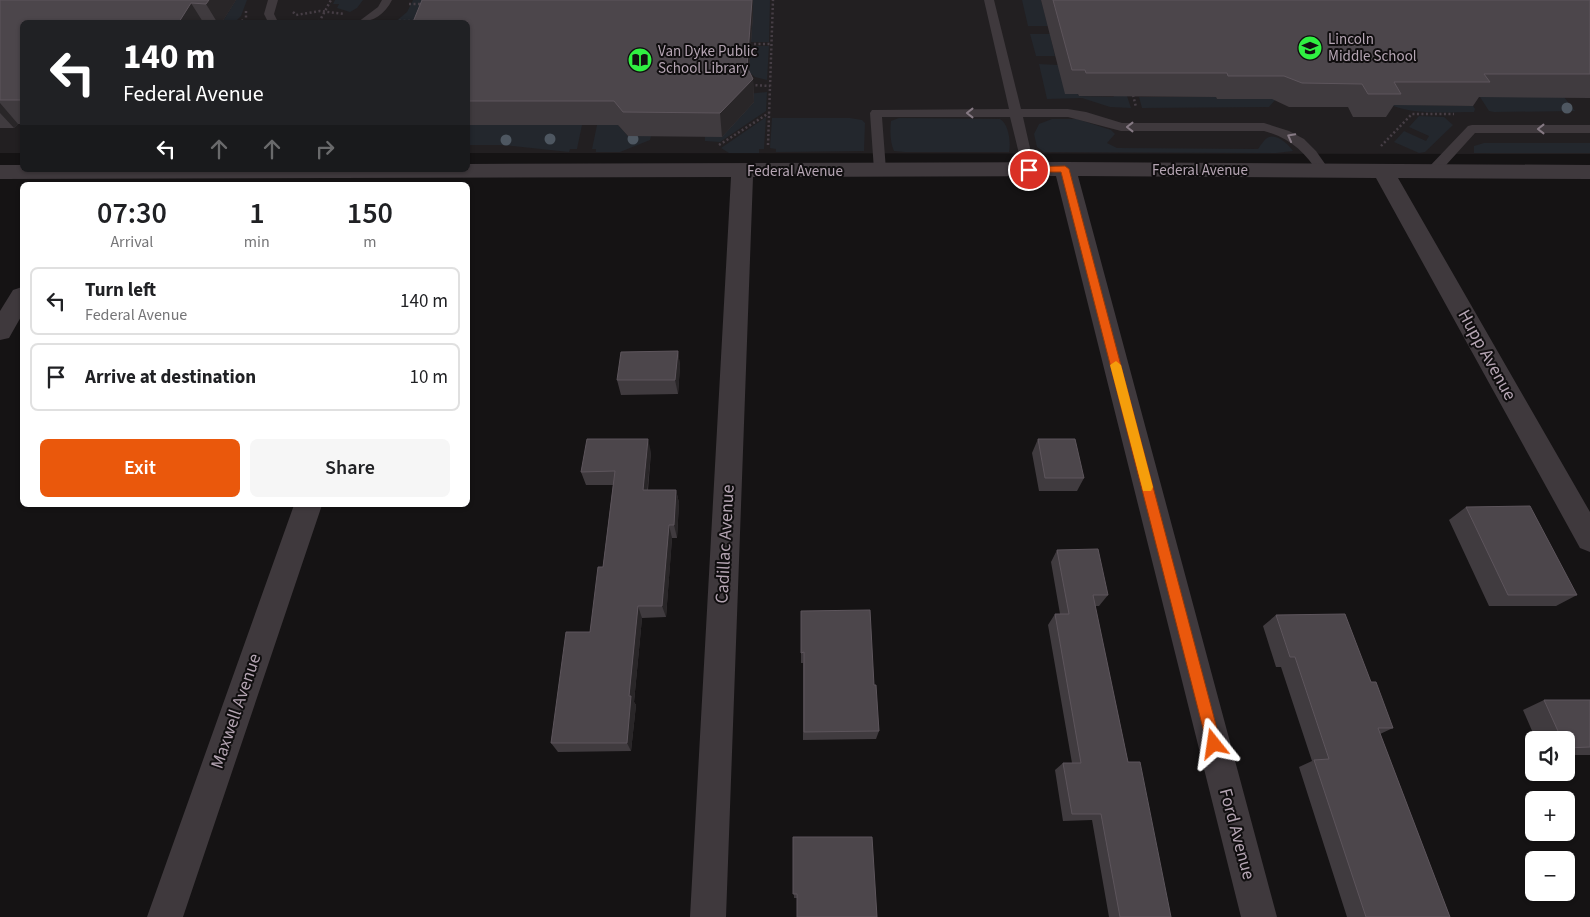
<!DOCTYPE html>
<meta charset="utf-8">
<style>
body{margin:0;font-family:"Source Sans 3",sans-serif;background:#f6f6f6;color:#202124;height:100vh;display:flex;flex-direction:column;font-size:19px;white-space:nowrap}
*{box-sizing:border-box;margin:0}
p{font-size:16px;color:#757577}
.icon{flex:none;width:28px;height:28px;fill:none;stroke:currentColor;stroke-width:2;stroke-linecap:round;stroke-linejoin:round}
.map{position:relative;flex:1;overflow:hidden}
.details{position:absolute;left:20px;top:182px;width:450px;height:325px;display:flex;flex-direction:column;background:#fff;border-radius:8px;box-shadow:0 1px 4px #0004}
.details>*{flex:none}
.top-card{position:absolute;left:20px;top:20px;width:450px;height:152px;border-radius:8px;box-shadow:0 1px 4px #0004;background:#202124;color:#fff;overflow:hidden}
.tools{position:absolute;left:1525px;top:731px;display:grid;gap:10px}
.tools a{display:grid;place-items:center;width:50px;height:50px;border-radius:8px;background:#fff;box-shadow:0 1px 4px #0004;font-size:25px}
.pin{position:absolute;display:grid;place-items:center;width:42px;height:42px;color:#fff;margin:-21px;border:2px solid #fff;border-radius:50%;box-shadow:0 1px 5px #0007}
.me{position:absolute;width:55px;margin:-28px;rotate:345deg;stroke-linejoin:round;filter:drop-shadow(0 0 4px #0008)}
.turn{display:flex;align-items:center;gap:18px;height:105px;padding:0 20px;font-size:22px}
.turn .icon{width:65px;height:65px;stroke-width:2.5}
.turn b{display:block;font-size:35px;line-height:42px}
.lanes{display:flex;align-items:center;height:48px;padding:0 20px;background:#0003;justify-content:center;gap:25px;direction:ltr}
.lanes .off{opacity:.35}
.eta{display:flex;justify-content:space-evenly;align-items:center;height:85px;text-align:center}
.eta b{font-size:30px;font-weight:600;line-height:35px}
.cta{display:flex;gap:10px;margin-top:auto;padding:10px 20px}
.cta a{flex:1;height:58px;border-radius:8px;background:#ea580c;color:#fff;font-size:20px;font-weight:600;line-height:58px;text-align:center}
.cta a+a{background:#f6f6f6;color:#202124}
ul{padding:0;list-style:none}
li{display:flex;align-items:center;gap:15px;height:68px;margin:0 10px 8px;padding:0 10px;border:2px solid #e0e0e0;border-radius:8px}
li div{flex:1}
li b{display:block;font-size:19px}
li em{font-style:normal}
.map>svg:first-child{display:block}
.built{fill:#221f21}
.green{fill:#23272d}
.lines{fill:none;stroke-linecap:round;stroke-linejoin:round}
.path{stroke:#463e45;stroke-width:2.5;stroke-dasharray:2 2.5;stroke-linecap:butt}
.lane{fill:#3f393d;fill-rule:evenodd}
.street{fill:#3f393d;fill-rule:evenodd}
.tree{fill:#4e5761}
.wall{fill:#403b3f}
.shaded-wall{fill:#292628}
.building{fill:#4c464b;stroke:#5d555c}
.oneway{stroke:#867a84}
.route{fill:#ea580c;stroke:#983908}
.slow{fill:#f59e0b}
.labels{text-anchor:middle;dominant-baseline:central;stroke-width:4;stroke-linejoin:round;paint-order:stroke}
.far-poi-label{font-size:15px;fill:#b5a5b3;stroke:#100e0f;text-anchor:start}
.far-street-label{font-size:15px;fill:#b5a5b3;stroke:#100e0f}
.street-label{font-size:18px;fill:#b5a5b3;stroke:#100e0f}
</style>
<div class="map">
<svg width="1590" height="917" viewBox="0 0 1590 917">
<rect width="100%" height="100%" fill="#151314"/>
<path class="built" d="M0 0H1590V154L468 153V22H22V153H0Z"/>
<path class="green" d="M236 0H247L241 16 237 20 223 21Z
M335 0H363L357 8 350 12 337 8 339 4H333Z
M413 0H441L431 22H395L407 12Z
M743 0H770L769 42H751Z
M1022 0H1041L1048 26H1028Z
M1030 34H1050L1055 56H1036Z
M751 46H769L767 80 755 77 749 72Z
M1039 64 1058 65 1079 96 1114 97 1112 94 1126 93 1131 108 1110 107 1082 98 1047 99Z
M1398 87 1409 105 1473 106 1475 109 1474 112C1448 112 1418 115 1393 106Z
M767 92 766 111 720 142 705 141V136L736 95Z
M1139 97H1216L1217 99H1276L1269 107 1142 108Z
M1480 97H1564L1575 111 1494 112 1489 111Z
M1419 116 1444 117 1453 125 1425 152 1419 153 1394 142 1404 131 1426 141 1429 136 1409 127Z
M766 117 764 149H759V153H729L721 148Z
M772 118H850L862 120 865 123 864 151 776 152V149L770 148Z
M899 118 1000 119C1009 124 1011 143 1009 152H905L894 151C890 142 890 131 891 121Z
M1052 119H1077L1111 130 1115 134 1107 143 1117 148 1258 149C1261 145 1265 138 1269 137 1278 134 1289 145 1293 151L1276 153 1044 152 1037 147 1034 134 1039 124Z
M468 125H582L577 149H570L569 152 504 145H468Z
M597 125H618L628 136H651L650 140 620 152H596V149H592Z
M1484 143H1590V153H1474V146Z"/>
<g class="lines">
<path class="path" d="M409 4H424
M246 11V22
M293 12 296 15 320 11 345 14
M399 21H416
M237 22 245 20
M319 22 331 0
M754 44H772
M751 85 770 86
M1133 95 1136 107
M719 145 769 113
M768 145 773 0
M1381 146 1412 114H1454"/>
<path class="lane" d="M268 0H278L274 14 278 22H268L264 14Z
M382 0H392C385 14 374 22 358 22L378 7Z
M984 0H994L1021 109H1068L1086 112 1122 123H1264L1289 131 1304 139 1316 151 1330 171 1329 174H1319C1305 152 1290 138 1264 131H1121L1068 117H1023L1035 170 1029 174 1023 170 1010 117H882L886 170 880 174 875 173 874 170 870 113 872 110 1009 109Z
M1472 125H1590V133H1475L1437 175H1427L1426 172 1427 169 1468 126Z"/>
<path class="street" d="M1065 162 1590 165V179L1398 178 1590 512V552L1580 548 1376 178 1078 176 1277 917H1241L1056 176 753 177 726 917H690L731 177 0 179V165H22V170H468V164Z
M22 287V315L9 338 0 340V311L13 290Z
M294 505H322L183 917H147Z"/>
</g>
<g class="tree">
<circle cx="1567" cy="108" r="5.5"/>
<circle cx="550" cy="139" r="5.5"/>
<circle cx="633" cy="139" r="5.5"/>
<circle cx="506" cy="140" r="5.5"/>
</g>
<path class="wall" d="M0 0H236L222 22H22V124H18L14 128H0Z
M422 0H753V14L749 71 753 79 754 102 722 137 628 136 618 125H468V22Z
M1041 0H1590V98L1479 97 1473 106 1394 105 1386 117H1353L1348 107H1289L1272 99H1217L1216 97 1079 96 1078 94H1065Z
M678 351 680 366 678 394 621 395 617 380Z
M1038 439 1084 478 1077 491H1039L1032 453Z
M651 452 648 490H676L679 503 677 538H672L666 617 642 618 634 702 636 705 631 751 558 752 551 743 590 632 603 567 613 485H586L581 472Z
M1466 507 1577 595 1556 606H1489L1449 520Z
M1057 550 1108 595 1099 606H1095L1128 762 1171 917H1109L1092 820 1063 821 1055 770 1063 763H1072L1048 625 1055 614H1060L1051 562Z
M801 611 874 685 879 731 876 739 803 740V663H801Z
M1276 615 1371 682 1393 728 1380 734 1450 917H1347L1299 767 1312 761 1281 667H1276L1263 626Z
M1544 700H1590V755H1566V740H1536L1523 710Z
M793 837 797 898H794Z"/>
<path class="shaded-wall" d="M209 0H236L222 22H217L206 4Z
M752 0H753V14L748 84 753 79 754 102 722 137 720 113 747 67Z
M191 3 203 22H179Z
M0 103 18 124 14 128 0 113Z
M678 351 680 366 678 394 675 380Z
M648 439 651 452 646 503 643 490Z
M676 490 679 503 677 538 674 525Z
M669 525 672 538 666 617 662 606Z
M638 606 642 618 634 702 636 705 631 751 627 743 629 696Z"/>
<path class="building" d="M0 0H209L206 4 191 3 179 22H22V100H0Z
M422 0H752L747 67 753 79 720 113 623 112 614 101H468V22H413Z
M1053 0H1590V74H1484L1490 82H1394L1401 94H1368L1362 84 1302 83 1284 76H1228L1227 73H1086L1085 70H1072Z
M678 351 675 380H617L621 352Z
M587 439H648L643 490H676L674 525H669L662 606H638L629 696H631L627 743H551L566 632H590L598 567H603L615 471 581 472Z
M1038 439H1075L1084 478H1045Z
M1530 506 1577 595H1508L1466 507Z
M1098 549 1108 595H1093L1128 762H1140L1171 917H1120L1101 814H1072L1063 763H1081L1055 614H1069L1057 550Z
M870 610 874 685H876L879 731 804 732V652L801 653V611Z
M1345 614 1371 682H1376L1393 728H1378L1450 917H1366L1314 760 1329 759 1295 657H1290L1276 615Z
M1544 700H1590V747L1566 748V740H1562Z
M793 837H872L877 917H797V894H793Z"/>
<defs><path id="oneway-chevron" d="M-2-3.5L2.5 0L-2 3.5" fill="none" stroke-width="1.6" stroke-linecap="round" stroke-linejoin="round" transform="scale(1.25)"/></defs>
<g class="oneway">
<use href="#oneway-chevron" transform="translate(970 113) rotate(180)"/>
<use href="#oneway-chevron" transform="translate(1130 127) rotate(-180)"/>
<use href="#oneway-chevron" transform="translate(1541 129) rotate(-180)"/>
<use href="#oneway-chevron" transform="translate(1291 137) rotate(-152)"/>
</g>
<path class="route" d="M1065 166 1069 169 1221 744 1219 749 1214 751 1209 749 1207 744 1061 172H1029L1024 170 1029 167Z"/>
<path class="slow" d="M1116 361 1121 365 1153 487 1151 491H1143L1142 487 1110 365Z"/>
<defs>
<symbol id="school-disc" viewBox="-11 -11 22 22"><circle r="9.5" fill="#30f042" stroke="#100e0f"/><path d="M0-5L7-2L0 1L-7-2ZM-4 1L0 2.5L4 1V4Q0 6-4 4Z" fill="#111"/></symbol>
<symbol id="library-disc" viewBox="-11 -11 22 22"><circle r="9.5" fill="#30f042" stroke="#100e0f"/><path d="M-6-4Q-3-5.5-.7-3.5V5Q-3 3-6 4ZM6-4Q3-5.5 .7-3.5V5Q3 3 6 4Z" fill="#111"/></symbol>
</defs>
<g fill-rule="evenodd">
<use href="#school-disc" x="1296" y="34" width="28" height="28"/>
<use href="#library-disc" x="626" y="46" width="28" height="28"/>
</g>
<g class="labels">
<g class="far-poi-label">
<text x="1328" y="39">Lincoln<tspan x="1328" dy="17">Middle School</tspan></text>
<text x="658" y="51">Van Dyke Public<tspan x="658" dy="17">School Library</tspan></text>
</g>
<g class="far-street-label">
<text x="1200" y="170">Federal Avenue</text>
<text x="795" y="171">Federal Avenue</text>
</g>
<g class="street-label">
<text transform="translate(1487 355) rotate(61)">Hupp Avenue</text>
<text transform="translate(725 544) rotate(-87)">Cadillac Avenue</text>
<text transform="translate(236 711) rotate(-71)">Maxwell Avenue</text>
<text transform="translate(1237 834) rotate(75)">Ford Avenue</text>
</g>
</g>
</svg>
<div class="tools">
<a><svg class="icon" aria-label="sound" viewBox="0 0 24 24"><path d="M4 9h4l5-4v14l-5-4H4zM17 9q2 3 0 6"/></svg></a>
<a>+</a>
<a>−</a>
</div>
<div class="pin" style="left:1029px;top:170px;background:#d93025"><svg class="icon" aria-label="arrive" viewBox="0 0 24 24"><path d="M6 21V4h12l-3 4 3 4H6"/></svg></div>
<svg class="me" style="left:1214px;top:744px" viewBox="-20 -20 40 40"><path d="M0-17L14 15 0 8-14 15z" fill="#ea580c" stroke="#fff" stroke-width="4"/></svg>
<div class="top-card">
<div class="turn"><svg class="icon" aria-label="left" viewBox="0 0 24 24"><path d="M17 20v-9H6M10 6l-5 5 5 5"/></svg><div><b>140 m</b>Federal Avenue</div></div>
<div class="lanes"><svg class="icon" aria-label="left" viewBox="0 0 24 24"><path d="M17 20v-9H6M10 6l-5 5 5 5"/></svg><svg class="icon off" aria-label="ahead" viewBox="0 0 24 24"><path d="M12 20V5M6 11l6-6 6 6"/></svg><svg class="icon off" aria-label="ahead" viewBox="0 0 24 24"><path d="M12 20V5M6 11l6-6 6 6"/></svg><svg class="icon off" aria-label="right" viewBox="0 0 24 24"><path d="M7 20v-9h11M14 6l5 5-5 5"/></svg></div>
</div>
<section class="details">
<div class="eta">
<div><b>07:30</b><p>Arrival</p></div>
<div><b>1</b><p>min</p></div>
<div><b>150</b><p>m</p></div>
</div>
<ul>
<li><svg class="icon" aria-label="left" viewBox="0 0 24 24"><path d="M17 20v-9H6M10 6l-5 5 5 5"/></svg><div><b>Turn left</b><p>Federal Avenue</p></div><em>140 m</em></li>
<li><svg class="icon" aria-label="arrive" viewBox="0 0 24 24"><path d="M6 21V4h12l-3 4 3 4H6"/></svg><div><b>Arrive at destination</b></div><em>10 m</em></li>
</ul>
<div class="cta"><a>Exit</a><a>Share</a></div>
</section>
</div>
